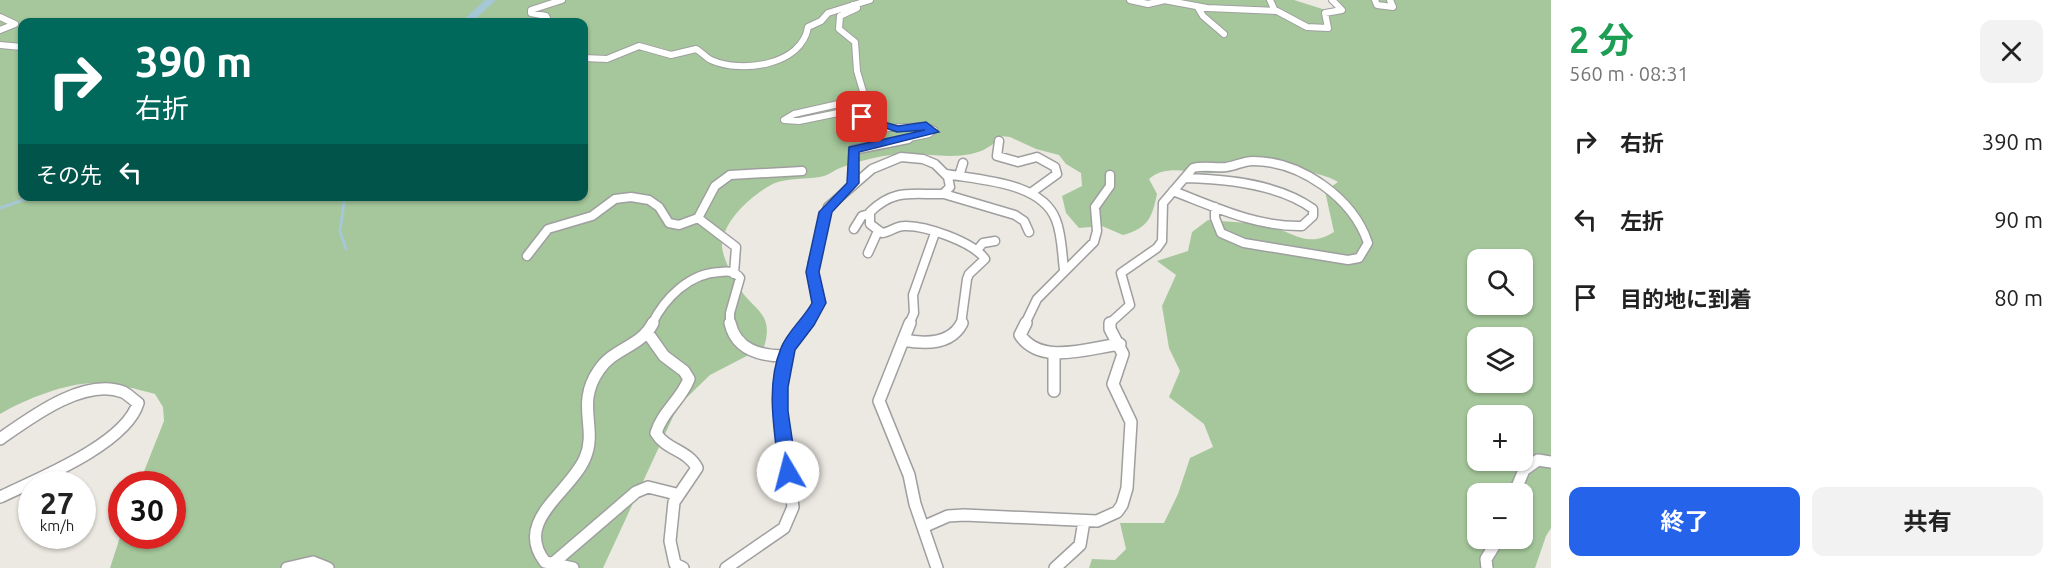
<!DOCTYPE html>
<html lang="ja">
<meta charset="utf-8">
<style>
body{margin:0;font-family:Ubuntu,"Noto Sans JP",sans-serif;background:#f2f2f2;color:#222;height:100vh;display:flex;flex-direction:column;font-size:22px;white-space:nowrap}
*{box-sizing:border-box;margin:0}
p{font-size:20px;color:#767676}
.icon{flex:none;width:33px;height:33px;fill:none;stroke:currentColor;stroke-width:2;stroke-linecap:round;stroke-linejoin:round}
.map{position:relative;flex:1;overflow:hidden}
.side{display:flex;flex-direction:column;background:#fff;width:510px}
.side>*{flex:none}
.hud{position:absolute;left:18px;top:18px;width:570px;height:183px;border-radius:12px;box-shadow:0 2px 4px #0004;background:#00695c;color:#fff;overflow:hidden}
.fabs{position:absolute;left:1467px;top:249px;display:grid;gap:12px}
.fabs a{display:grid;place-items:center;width:66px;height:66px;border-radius:12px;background:#fff;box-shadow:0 2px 4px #0004;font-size:30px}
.speed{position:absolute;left:18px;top:471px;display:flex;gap:12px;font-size:30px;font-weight:700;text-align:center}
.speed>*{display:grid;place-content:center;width:78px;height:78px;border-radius:50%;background:#fff;box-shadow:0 2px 4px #0004;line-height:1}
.speed small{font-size:15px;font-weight:400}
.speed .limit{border:9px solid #d22;background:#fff;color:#111}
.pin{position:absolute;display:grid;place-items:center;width:51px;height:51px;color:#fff;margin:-26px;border-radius:12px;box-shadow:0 3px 9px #0006}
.me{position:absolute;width:66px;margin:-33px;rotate:352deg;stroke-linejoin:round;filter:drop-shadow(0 0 4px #0008)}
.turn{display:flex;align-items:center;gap:21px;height:126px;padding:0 18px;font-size:27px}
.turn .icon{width:78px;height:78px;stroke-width:2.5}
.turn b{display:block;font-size:42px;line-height:51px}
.then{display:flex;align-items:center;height:57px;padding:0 18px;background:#0003;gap:12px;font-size:22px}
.round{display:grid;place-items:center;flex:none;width:63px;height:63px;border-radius:12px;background:#f2f2f2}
.overview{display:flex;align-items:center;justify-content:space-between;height:102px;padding:0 18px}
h1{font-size:36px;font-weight:700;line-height:45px;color:#1e9e55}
.button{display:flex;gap:12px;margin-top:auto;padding:12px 18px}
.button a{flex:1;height:69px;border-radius:12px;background:#2563eb;color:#fff;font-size:24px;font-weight:700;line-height:69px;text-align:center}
.button a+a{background:#f2f2f2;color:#222}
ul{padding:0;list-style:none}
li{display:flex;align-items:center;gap:18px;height:78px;padding:0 18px}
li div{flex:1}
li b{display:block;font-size:22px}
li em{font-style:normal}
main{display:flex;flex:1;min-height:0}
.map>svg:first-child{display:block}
.forest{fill:#a5c79b;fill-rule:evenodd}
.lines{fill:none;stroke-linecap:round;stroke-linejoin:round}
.stream{stroke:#a6c7d5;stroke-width:3}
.river{fill:#a6c7d5;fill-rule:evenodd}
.minor-far2-casing{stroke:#9f9f9f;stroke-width:8}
.minor-far1-casing{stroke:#9f9f9f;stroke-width:11}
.minor-casing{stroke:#9f9f9f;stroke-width:14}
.minor-far2{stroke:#fff;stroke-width:6}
.minor-far1{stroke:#fff;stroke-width:8}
.minor{stroke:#fff;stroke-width:11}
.route{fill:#2563eb;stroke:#184099;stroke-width:1.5}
</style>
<main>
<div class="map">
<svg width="1551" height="568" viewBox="0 0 1551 568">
<rect width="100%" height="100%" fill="#ece9e2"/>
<path class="forest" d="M0 0H1294L1332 12 1344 8 1338 0H1551V528L1546 536 1535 568H1089L1092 559 1115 560 1126 549 1120 523H1164L1178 494 1190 458 1213 447 1204 424 1169 397 1180 371 1169 348 1162 306 1176 275 1157 261 1188 251 1192 232 1208 220C1229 222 1248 222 1268 226 1295 232 1306 249 1334 232L1325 191 1338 182C1326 173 1273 164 1254 159 1220 191 1175 155 1149 179L1157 194C1152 218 1148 228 1123 235L1102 226 1079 228 1066 213 1062 196 1082 186 1081 173 1066 164 1059 155 1036 149 1010 137 1001 136C976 167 933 152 898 154 879 156 858 161 840 168 835 170 830 174 824 176 808 180 785 177 771 185 751 196 725 219 722 243 721 255 732 275 738 286 752 310 775 312 764 347L710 375 678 406 603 568H110L121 534 172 536V484H139L164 421 163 407 155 394C136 389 116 383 96 383 65 383 26 399 0 414ZM22 22H584V196H22ZM1478 260H1522V304H1478ZM1478 338H1522V382H1478ZM1478 416H1522V460H1478ZM1478 494H1522V538H1478Z"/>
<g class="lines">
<path class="stream" d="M345 196 340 231 346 249
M0 208 34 196"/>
<path class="river" d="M485 0H496L472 22H461Z"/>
<defs>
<path id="minor-far2" d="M1130 0 1148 4 1165 0
M1164 0 1207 8 1277 11 1307 27 1328 28 1325 13 1342 10 1332 0
M1270 0 1275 11
M1375 0 1377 5 1393 7 1390 0
M853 5 857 8 840 16 839 29 855 42 857 71 865 98 794 114 784 120 799 121 838 113 889 128 925 126 934 130 929 134 900 140
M1197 6 1203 16 1224 34
M0 17 15 24 0 30
M549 22 546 16 531 13V10L562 0
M0 45 22 47
M584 58 607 59 639 46 671 55 696 49C702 52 706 58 711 60 742 74 802 65 808 27L821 21 828 13 870 0"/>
<path id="minor-far1" d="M999 141 997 156 1018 162 1037 157 1055 167 1057 174 1032 192
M946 174C980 180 1042 182 1056 220 1062 235 1062 254 1064 270
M959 176 963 163
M853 183V150L908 139
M1173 191C1215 207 1256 227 1302 226L1313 216V209C1279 184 1227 179 1186 178
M944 194 1015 215 1024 221 1029 232
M698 218 736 247 734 274
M854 229 862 216 869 214
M978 249 983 243 995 241
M868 253 878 231
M527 256 548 229 592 216 615 199 631 197 649 200 659 207 669 223 679 225 698 218 715 186 730 175 802 171
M652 324C664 299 689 273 720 272 728 271 735 271 740 278L730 313V324
M806 324 819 303 813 279V262L828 207 872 169 901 157 923 159 935 164 948 177 950 187 943 194C912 195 895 188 870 212V224L882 233C890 232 896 226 904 226 925 225 973 242 985 259L969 274 967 279 961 324
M909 324 914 313 913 295 935 233
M1025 324 1037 299 1094 242 1097 231 1095 207 1110 186V175
M1109 324 1130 305 1121 273 1157 248 1162 241 1163 203 1193 168C1204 165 1214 168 1226 167 1235 166 1243 161 1253 161 1301 161 1353 198 1368 243L1359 258 1348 260 1244 243 1221 233 1215 218V207"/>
<path id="minor" d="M730 323C736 350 760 356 785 356
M910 323 879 401 909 475 915 504 937 568
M1026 323 1020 335C1041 366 1089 348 1120 344
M647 332 664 356 684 371 689 379C681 400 662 412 656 433 666 450 688 450 697 468L674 502 670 541 675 564 683 568
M903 340C924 344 951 345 962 323
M1054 353V391
M0 439C30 418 84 377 123 392 128 394 133 400 138 403 126 444 38 479 0 497
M1514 494 1524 470 1538 460 1551 462
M923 527 948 516 964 515 1097 521 1117 512 1122 505 1127 488 1131 422 1113 384 1123 354 1110 329V323
M551 565 636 492 648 487 676 494
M287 568 313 562 328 568
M573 568 545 562C513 521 570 493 585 458 598 428 575 404 599 370 613 348 641 347 653 323
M726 568 784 528 793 507 780 411 781 387 788 348 807 323
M1055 568 1080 545 1084 521
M1487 568 1486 559 1499 538"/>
</defs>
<use href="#minor-far2" class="minor-far2-casing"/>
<use href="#minor-far1" class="minor-far1-casing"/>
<use href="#minor" class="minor-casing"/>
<use href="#minor-far2" class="minor-far2"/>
<use href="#minor-far1" class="minor-far1"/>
<use href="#minor" class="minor"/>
</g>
<path class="route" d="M859 115 898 126 926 122 939 132 859 152V183L832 212 819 272 826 303 814 325 795 350 788 387V411L797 472 794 477H782L779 472C775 432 765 387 781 348 787 332 804 318 812 303L806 272 819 212 847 183 849 147 925 130 897 132 859 119Z"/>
</svg>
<div class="fabs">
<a><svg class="icon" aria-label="search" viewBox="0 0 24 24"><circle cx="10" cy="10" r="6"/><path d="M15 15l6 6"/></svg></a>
<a><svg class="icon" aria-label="layers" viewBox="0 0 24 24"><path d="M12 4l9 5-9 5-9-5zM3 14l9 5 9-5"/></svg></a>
<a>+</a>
<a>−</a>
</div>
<div class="speed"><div>27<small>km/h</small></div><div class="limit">30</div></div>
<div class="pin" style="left:862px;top:117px;background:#d93025"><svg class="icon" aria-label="arrive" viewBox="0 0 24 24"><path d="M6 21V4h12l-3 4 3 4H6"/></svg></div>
<svg class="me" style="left:788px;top:472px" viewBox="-20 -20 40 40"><circle r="19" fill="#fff"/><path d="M0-13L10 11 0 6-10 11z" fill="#2563eb"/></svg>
<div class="hud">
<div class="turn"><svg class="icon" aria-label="right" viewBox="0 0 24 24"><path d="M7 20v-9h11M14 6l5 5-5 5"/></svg><div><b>390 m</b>右折</div></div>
<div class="then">その先<svg class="icon" aria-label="left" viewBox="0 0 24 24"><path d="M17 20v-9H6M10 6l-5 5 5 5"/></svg></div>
</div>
</div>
<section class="side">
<div class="overview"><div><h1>2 分</h1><p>560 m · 08:31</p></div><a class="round"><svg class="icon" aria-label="close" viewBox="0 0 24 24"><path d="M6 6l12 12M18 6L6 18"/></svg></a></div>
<ul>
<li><svg class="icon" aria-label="right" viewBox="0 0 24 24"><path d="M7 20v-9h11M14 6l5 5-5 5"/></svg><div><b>右折</b></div><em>390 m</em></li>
<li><svg class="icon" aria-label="left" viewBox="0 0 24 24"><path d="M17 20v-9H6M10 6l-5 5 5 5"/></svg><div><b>左折</b></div><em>90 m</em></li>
<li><svg class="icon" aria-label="arrive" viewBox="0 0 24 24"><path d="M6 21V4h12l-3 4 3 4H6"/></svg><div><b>目的地に到着</b></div><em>80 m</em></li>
</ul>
<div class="button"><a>終了</a><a>共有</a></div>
</section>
</main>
